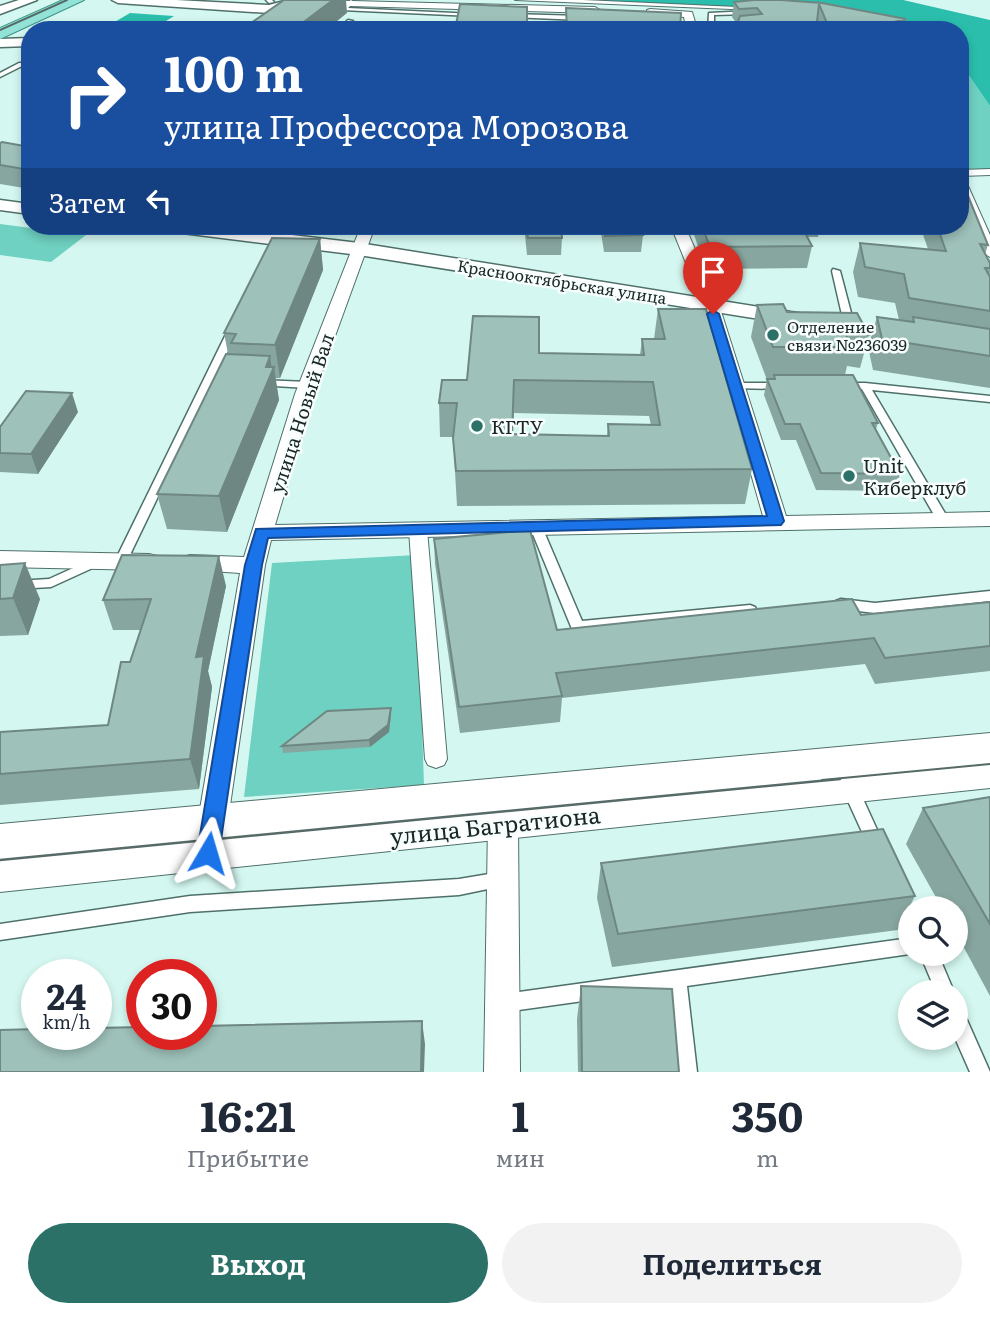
<!DOCTYPE html>
<html lang="ru">
<meta charset="utf-8">
<style>
body{margin:0;font-family:Literata,serif;background:#f2f2f3;color:#1f2937;height:100vh;display:flex;flex-direction:column;font-size:26px;white-space:nowrap}
*{box-sizing:border-box;margin:0}
p{font-size:23px;color:#747a83}
.icon{flex:none;width:38px;height:38px;fill:none;stroke:currentColor;stroke-width:2;stroke-linecap:round;stroke-linejoin:round}
.map{position:relative;height:1072px;overflow:hidden}
.drawer{display:flex;flex-direction:column;background:#fff;flex:1}
.drawer>*{flex:none}
.top-card{position:absolute;left:21px;top:21px;width:948px;height:214px;border-radius:28px;box-shadow:0 4px 10px #0003;background:#1a4fa0;color:#fff;overflow:hidden}
.controls{position:absolute;left:898px;top:896px;display:grid;gap:14px}
.controls a{display:grid;place-items:center;width:70px;height:70px;border-radius:50%;background:#fff;box-shadow:0 4px 10px #0003;font-size:35px}
.speed{position:absolute;left:21px;top:959px;display:flex;gap:14px;font-size:35px;font-weight:700;text-align:center}
.speed>*{display:grid;place-content:center;width:91px;height:91px;border-radius:50%;background:#fff;box-shadow:0 4px 10px #0003;line-height:1}
.speed small{font-size:18px;font-weight:400}
.speed .limit{border:10px solid #d22;background:#fff;color:#111}
.pin{position:absolute;display:grid;place-items:center;width:60px;height:60px;color:#fff;margin:-72px -30px;border-radius:50% 50% 50% 0;rotate:-45deg;box-shadow:0 0 7px #0007}
.pin .icon{rotate:45deg}
.me{position:absolute;width:77px;margin:-38px;rotate:7deg;stroke-linejoin:round;filter:drop-shadow(0 0 5px #0008)}
.turn{display:flex;align-items:center;gap:24px;height:147px;padding:0 28px;font-size:32px}
.turn .icon{width:91px;height:91px;stroke-width:2.5}
.turn b{display:block;font-size:49px;line-height:60px}
.then{display:flex;align-items:center;height:66px;padding:0 28px;background:#0003;gap:14px;font-size:26px}
.eta{display:flex;justify-content:space-evenly;align-items:center;height:119px;text-align:center}
.eta b{font-size:42px;font-weight:700;line-height:49px}
.button{display:flex;gap:14px;margin-top:auto;padding:14px 28px}
.button a{flex:1;height:80px;border-radius:42px;background:#2b7167;color:#fff;font-size:28px;font-weight:700;line-height:80px;text-align:center}
.button a+a{background:#f2f2f3;color:#1f2937}
.map>svg:first-child{display:block}
.green{fill:#6fd1c1}
.water{fill:#2bbeac}
.lines{fill:none;stroke-linecap:round;stroke-linejoin:round}
.service-casing{stroke:#4f706a;stroke-width:3}
.pedestrian-casing{stroke:#4f706a;stroke-width:2}
.minor-casing{stroke:#4f706a;stroke-width:2}
.tertiary-casing{stroke:#4f706a;stroke-width:3}
.secondary-casing{stroke:#4f706a;stroke-width:2}
.primary-casing{stroke:#3a9487;stroke-width:2}
.service{fill:#fff;fill-rule:evenodd}
.pedestrian{fill:#fff;fill-rule:evenodd}
.minor{fill:#fff;fill-rule:evenodd}
.tertiary{fill:#fff;fill-rule:evenodd}
.secondary{fill:#fff;fill-rule:evenodd}
.primary{fill:#93e2d7;fill-rule:evenodd}
.tram-far1{stroke:#566b67;stroke-width:2}
.tram{stroke:#566b67;stroke-width:2.5}
.wall{fill:#88a6a0;fill-rule:evenodd}
.shaded-wall{fill:#6f8782}
.building{fill:#9ec1ba;stroke:#6f8782;stroke-width:2;fill-rule:evenodd}
.route{fill:#1a73e8;stroke:#114b97;stroke-width:2}
.poi-dot{fill:#2b7167;stroke:#f7fefd;stroke-width:2.5}
.labels{text-anchor:middle;dominant-baseline:central;stroke-width:5;stroke-linejoin:round;paint-order:stroke}
.far-street-label{font-size:16px;fill:#1a2725;stroke:#f7fefd}
.far-poi-label{font-size:16px;fill:#1a2725;stroke:#f7fefd;text-anchor:start}
.street-label{font-size:19px;fill:#1a2725;stroke:#f7fefd}
.poi-label{font-size:19px;fill:#1a2725;stroke:#f7fefd;text-anchor:start}
.near-street-label{font-size:23px;fill:#1a2725;stroke:#f7fefd}
</style>
<div class="map">
<svg width="990" height="1072" viewBox="0 0 990 1072">
<rect width="100%" height="100%" fill="#d4f8f1"/>
<path class="green" d="M961 64 990 106V172L961 173Z
M0 224 86 235 51 262 0 255Z
M416 555 424 785 244 797 272 563Z"/>
<path class="water" d="M530 0H903L990 20V106L961 64V30H900L801 9Z
M130 13 174 16 158 26 113 23Z"/>
<g class="lines">
<defs>
<path id="service" d="M266 0H272L274 2 269 3Z
M351 0 354 2 348 8 475 14 472 16 341 10V8Z
M751 11 749 14 714 15V28L752 26 754 29 708 30 709 13Z
M512 14 581 16 584 18 581 20 510 17Z
M348 20 353 21 343 30H337Z
M19 63H30V67L22 66 0 77V73Z
M833 269 840 271 855 328 853 330 850 331 845 328 832 271Z
M233 327 238 330 127 561 121 565 117 564 115 561 228 330Z
M261 380 308 382 313 385 308 388 257 385 256 383Z
M735 383H781L786 386 781 389 731 388 730 386Z
M844 383H865L990 396V402L872 390 949 520 947 523 943 524 937 520 862 389 840 388 839 386Z
M536 523 542 527 582 621 750 605 755 607 757 610 755 613 750 615 577 631 572 629 530 527Z
M93 559 97 560 99 563 97 566 51 587 0 590V582L49 579Z
M990 591V601L875 613 841 609 836 607 834 604 836 601 841 599 875 603Z
M850 781 856 783 858 788 884 845 882 850 876 852 870 850 868 845 842 788 844 783Z
M501 872 507 875 509 880 507 885 459 895 190 912 0 940V924L190 896 459 879Z
M910 938V954H912H910L687 986 697 1072H677L669 989 504 1012 497 1010 495 1003 497 996 504 994Z
M920 954H938L954 992H936Z
M956 1009 963 1011 990 1072H970L955 1038Z"/>
<path id="pedestrian" d="M515 0H583L759 8 755 10Z
M990 169V175L961 176V170Z
M418 524 427 530 447 759 444 765 436 768 428 765 425 759 409 530Z"/>
<path id="minor" d="M312 0 595 7 600 10 595 13 315 5 310 2Z
M650 9 692 12 695 22 690 25 685 22 684 17 647 14V10Z
M961 182 968 186 990 235V257L982 252 961 202Z
M361 226H375L314 394 275 525 763 516 703 305 671 226H685L719 305 786 516 990 512V526L271 540 265 565 226 833 222 842 211 846 200 842 196 833 240 573 182 569 178 563 182 557 190 555 244 557 295 394Z
M0 551 149 554 157 556 161 562 157 568 149 570 0 567Z
M503 811 514 815 518 824 520 1072H484L488 824 492 815Z"/>
<path id="tertiary" d="M19 0H37L0 14V6Z
M112 0H176L269 5 284 1 290 4 285 9 269 13 118 3Z
M30 38V46L0 47V39Z
M0 200 30 204V214L0 210Z
M165 226H217L359 243 791 312 799 313 802 318 799 323 791 324 359 255 174 232Z"/>
<path id="secondary" d="M990 733V788L0 892V824Z"/>
<path id="primary" d="M63 0H84L0 39V28Z"/>
</defs>
<use href="#service" class="service-casing"/>
<use href="#pedestrian" class="pedestrian-casing"/>
<use href="#minor" class="minor-casing"/>
<use href="#tertiary" class="tertiary-casing"/>
<use href="#secondary" class="secondary-casing"/>
<use href="#primary" class="primary-casing"/>
<use href="#service" class="service"/>
<use href="#pedestrian" class="pedestrian"/>
<use href="#minor" class="minor"/>
<use href="#tertiary" class="tertiary"/>
<use href="#secondary" class="secondary"/>
<use href="#primary" class="primary"/>
<path class="tram-far1" d="M0 30 67 0
M822 780 990 764"/>
<path class="tram" d="M0 860 840 779"/>
</g>
<path class="wall" d="M781 0 906 19 904 30H820L817 21 737 24 732 17 734 2Z
M0 143 30 147V189L0 184Z
M524 226H561L562 238 561 255H527Z
M600 226H640L643 235 641 252H604Z
M691 226H746L747 228 820 226 818 237H807L812 246 807 268 706 269Z
M920 226H961L988 245 985 254 990 263V388L873 370 868 347 877 317 899 320 895 303 858 297 853 272 860 243 928 249Z
M320 239 323 270 280 378H275L279 400 227 532 167 529 157 494 228 354 224 333Z
M757 305 869 335 860 368 847 366 845 375 878 423 876 429 900 474 895 491 816 490 796 440H781L764 395 767 380 751 337Z
M658 309 752 469 745 504 457 506 453 437H440L439 403 467 380 539 353 640 355 642 339H654ZM514 413 649 416 651 425 608 424 607 436 513 434Z
M78 412 38 474 0 472V427Z
M434 539 557 630 861 615 990 602V671L875 684 865 664 562 698 560 722 460 733 435 564Z
M0 565 40 599 28 635 0 636Z
M226 586 208 671 212 687 199 789 0 805V732L108 725 141 630H113L103 600Z
M391 708V715L389 732 370 747 283 753 282 746Z
M990 797V996L956 933V908H942L906 844 923 808Z
M601 863 915 896 898 930 612 967 597 898Z
M581 986 679 1072H578L577 1019Z"/>
<path class="shaded-wall" d="M333 0H346L347 13 326 30H293Z
M906 19 904 30H873L874 27Z
M320 239 323 270 280 378 275 345Z
M270 356 272 370 274 367 279 400 227 532 219 496Z
M72 393 78 412 38 474 31 454Z
M219 556 226 586 208 671 212 687 199 789 190 759 196 657Z
M25 563 40 599 28 635 13 598Z
M391 708V715L389 732 370 747 369 740Z
M422 1021 425 1044 424 1072H421Z"/>
<path class="building" d="M284 0H333L293 30H241Z
M754 0H781L822 3 906 19 874 27 875 30H873V27L863 30H834L829 28 819 4 816 30H735L740 16 762 14 757 8 739 9 734 2Z
M460 4 527 7V30H455Z
M566 8 681 13 680 30H567Z
M2 142 30 147V170L0 165V143Z
M961 190 966 191 988 245 980 244 990 263V268H985L990 277V311L909 298 904 274 865 267 860 243 946 251 937 226H961Z
M526 226H561L562 238H528Z
M604 226H640L643 235 605 236Z
M702 226H746L747 228 802 227 812 246 710 247Z
M272 238 320 239 275 345 231 343 236 334 224 333Z
M783 304 787 312 857 313 869 335 844 331 852 347H773L757 305Z
M658 309H706L752 469 456 471 453 438 457 403H439L442 380H467L473 316 539 317V353L644 355 642 339H665ZM514 380 653 382 660 425 608 424 609 436 512 434Z
M877 317 914 322 913 317 990 329V356L882 339Z
M226 354 270 356 266 367H274L219 496 157 494Z
M774 375H853L878 423H872L900 474 821 473 800 424H785L767 379H775Z
M26 391 72 393 31 454 0 453V427Z
M530 530 557 630 852 599 861 615 990 602V646L885 658 874 638 556 673 562 696 459 707 434 539Z
M122 555 219 556 196 657 204 656 190 759 0 774V732L108 725 121 662H130L151 599 103 600Z
M25 563 13 598 0 599V565Z
M391 708 388 725 369 740 282 746 327 711Z
M990 797V924L923 808Z
M883 829 915 896 618 934 601 863Z
M581 986 672 989 679 1072H582Z
M422 1021 421 1072H0V1030L37 1029V1034H96V1028L142 1027V1034H201V1026Z"/>
<path class="route" d="M713 310 719 314 784 521 781 525 268 538 262 565 219 853 216 860 208 863 201 860 197 853 245 565 256 529 767 516 707 314Z"/>
<g class="poi-dot">
<circle cx="773" cy="335" r="7"/>
<circle cx="477" cy="426" r="7"/>
<circle cx="849" cy="476" r="7"/>
</g>
<g class="labels">
<g class="far-street-label">
<text transform="translate(562 281) rotate(9)">Краснооктябрьская улица</text>
</g>
<g class="far-poi-label">
<text x="787" y="326">Отделение<tspan x="787" dy="18">связи №236039</tspan></text>
</g>
<g class="street-label">
<text transform="translate(301 413) rotate(-72)">улица Новый Вал</text>
</g>
<g class="poi-label">
<text x="491" y="426">КГТУ</text>
<text x="863" y="465">Unit<tspan x="863" dy="22">Киберклуб</tspan></text>
</g>
<g class="near-street-label">
<text transform="translate(495 824) rotate(-6)">улица Багратиона</text>
</g>
</g>
</svg>
<div class="controls">
<a><svg class="icon" aria-label="search" viewBox="0 0 24 24"><circle cx="10" cy="10" r="6"/><path d="M15 15l6 6"/></svg></a>
<a><svg class="icon" aria-label="layers" viewBox="0 0 24 24"><path d="M12 4l9 5-9 5-9-5zM3 14l9 5 9-5"/></svg></a>
</div>
<div class="speed"><div>24<small>km/h</small></div><div class="limit">30</div></div>
<div class="pin" style="left:713px;top:314px;background:#d93025"><svg class="icon" aria-label="arrive" viewBox="0 0 24 24"><path d="M6 21V4h12l-3 4 3 4H6"/></svg></div>
<svg class="me" style="left:208px;top:853px" viewBox="-20 -20 40 40"><path d="M0-17L14 15 0 8-14 15z" fill="#1a73e8" stroke="#fff" stroke-width="4"/></svg>
<div class="top-card">
<div class="turn"><svg class="icon" aria-label="right" viewBox="0 0 24 24"><path d="M7 20v-9h11M14 6l5 5-5 5"/></svg><div><b>100 m</b>улица Профессора Морозова</div></div>
<div class="then">Затем<svg class="icon" aria-label="left" viewBox="0 0 24 24"><path d="M17 20v-9H6M10 6l-5 5 5 5"/></svg></div>
</div>
</div>
<section class="drawer">
<div class="eta">
<div><b>16:21</b><p>Прибытие</p></div>
<div><b>1</b><p>мин</p></div>
<div><b>350</b><p>m</p></div>
</div>
<div class="button"><a>Выход</a><a>Поделиться</a></div>
</section>
